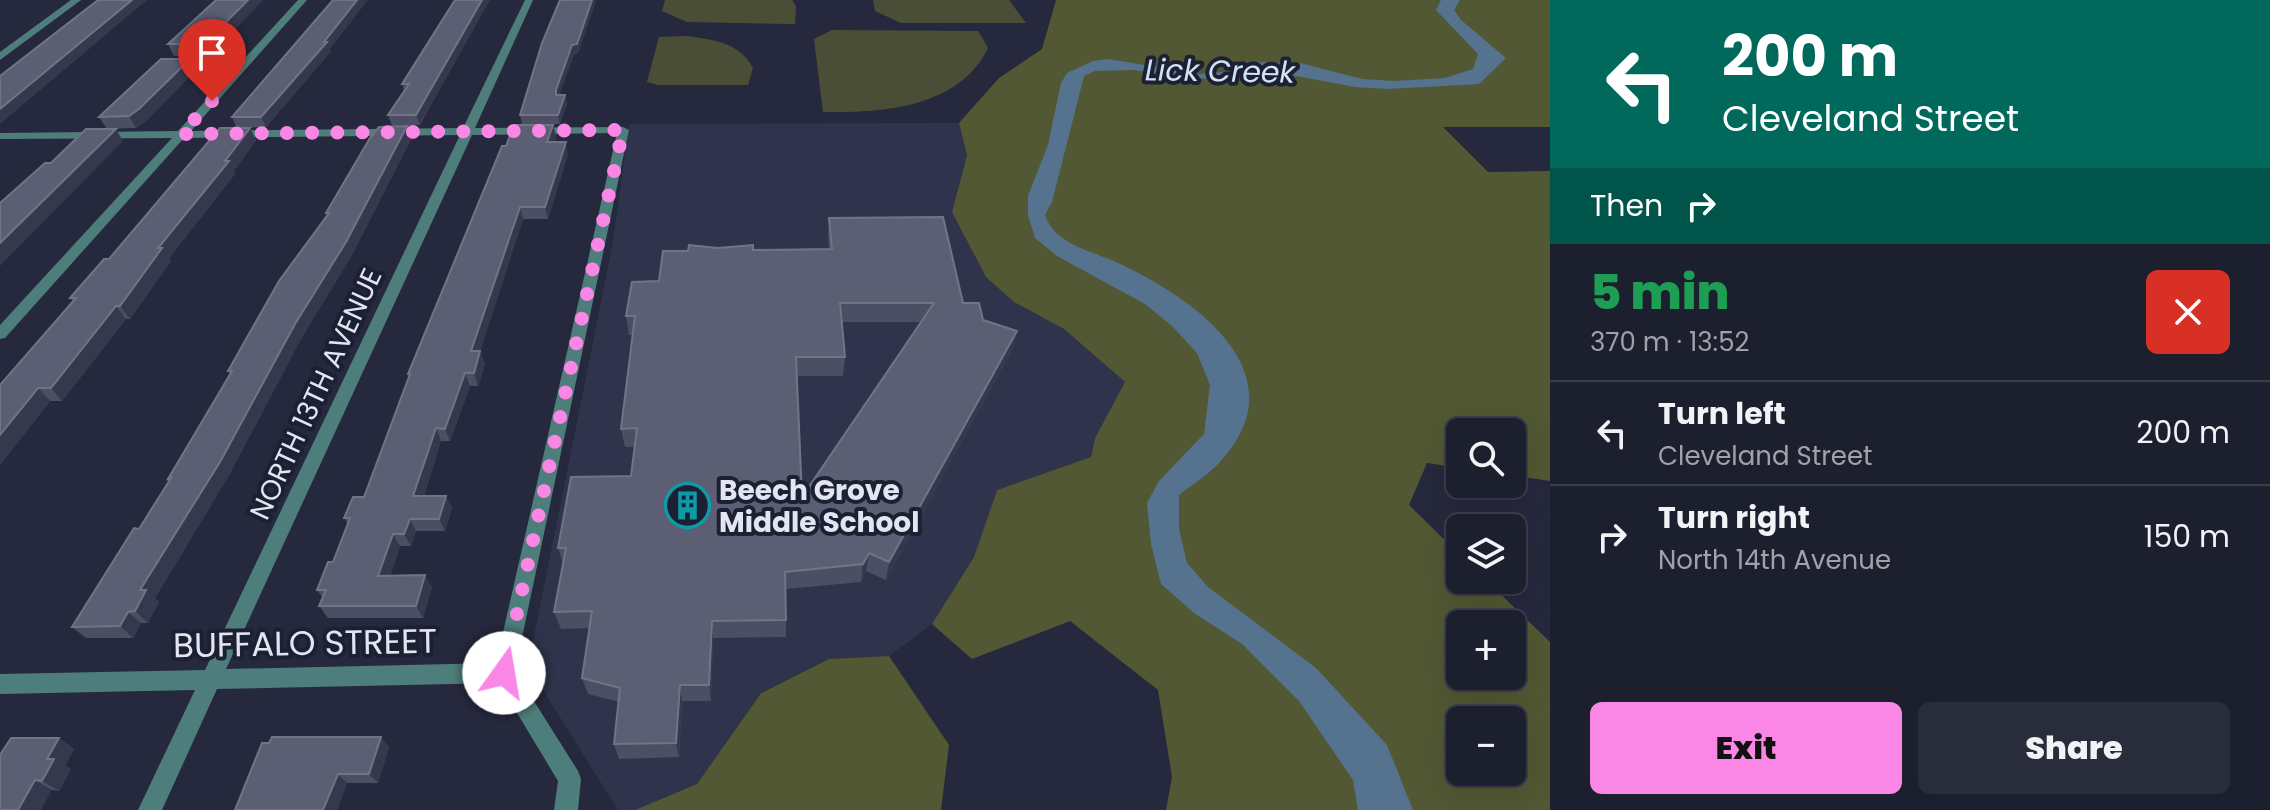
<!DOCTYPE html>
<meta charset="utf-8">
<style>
body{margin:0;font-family:Poppins,sans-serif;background:#292c3a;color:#f1f3f6;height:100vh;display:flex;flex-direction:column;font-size:30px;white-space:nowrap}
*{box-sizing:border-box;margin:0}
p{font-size:26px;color:#a0a2aa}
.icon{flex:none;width:44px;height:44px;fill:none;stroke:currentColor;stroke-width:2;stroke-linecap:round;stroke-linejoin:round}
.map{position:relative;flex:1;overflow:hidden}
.side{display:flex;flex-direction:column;background:#1c1f2e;width:720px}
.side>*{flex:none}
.hud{background:#00695c;color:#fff;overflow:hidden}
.fabs{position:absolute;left:1446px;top:418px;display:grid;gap:16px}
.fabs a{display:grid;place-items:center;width:80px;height:80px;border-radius:12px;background:#1c1f2e;box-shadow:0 8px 32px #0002,0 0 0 2px #3a3d4a;font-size:40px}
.pin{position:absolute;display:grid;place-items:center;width:68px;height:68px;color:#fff;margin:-82px -34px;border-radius:50% 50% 50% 0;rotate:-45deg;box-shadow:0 0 8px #0007}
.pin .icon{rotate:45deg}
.me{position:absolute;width:88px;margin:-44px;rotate:13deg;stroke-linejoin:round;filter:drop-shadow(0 0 6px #0008)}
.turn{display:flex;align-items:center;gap:28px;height:168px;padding:0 40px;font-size:36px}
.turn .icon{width:104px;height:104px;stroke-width:2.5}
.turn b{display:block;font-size:56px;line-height:68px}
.then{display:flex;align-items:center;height:76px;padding:0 40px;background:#0003;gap:16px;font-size:30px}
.round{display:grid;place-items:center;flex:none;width:84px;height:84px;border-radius:12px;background:#292c3a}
.overview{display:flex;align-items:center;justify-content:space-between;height:136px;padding:0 40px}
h1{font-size:48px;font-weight:800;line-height:60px;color:#1e9e55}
.action{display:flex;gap:16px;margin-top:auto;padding:16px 40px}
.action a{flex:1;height:92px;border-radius:12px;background:#fa87e6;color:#111;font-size:32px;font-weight:800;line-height:92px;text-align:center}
.action a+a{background:#292c3a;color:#f1f3f6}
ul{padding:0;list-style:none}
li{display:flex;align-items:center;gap:24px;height:104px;padding:0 40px;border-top:2px solid #3a3d4a}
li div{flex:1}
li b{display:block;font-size:30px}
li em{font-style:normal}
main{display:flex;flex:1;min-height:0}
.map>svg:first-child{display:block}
.built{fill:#2f344c}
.green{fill:#4b4e37}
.forest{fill:#525833;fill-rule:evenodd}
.water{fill:#55738f}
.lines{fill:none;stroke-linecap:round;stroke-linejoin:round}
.minor{fill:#4e7e7b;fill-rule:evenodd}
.wall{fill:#4b4f64;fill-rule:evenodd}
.shaded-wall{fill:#36394e}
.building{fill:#5c5f73;stroke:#717487;stroke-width:2;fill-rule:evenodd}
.route{stroke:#fa87e6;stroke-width:14;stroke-dasharray:0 25.2}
.labels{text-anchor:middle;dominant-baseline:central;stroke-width:8;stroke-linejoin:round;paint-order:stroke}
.street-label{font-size:28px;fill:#e2e5f2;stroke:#1c2032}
.poi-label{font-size:28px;font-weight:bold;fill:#e2e5f2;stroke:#1c2032;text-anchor:start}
.water-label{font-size:30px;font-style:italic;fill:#cee3f6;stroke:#1c2032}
.near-street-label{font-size:34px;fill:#e2e5f2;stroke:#1c2032}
</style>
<main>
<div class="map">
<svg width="1550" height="810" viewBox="0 0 1550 810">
<rect width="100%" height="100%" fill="#26293d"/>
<path class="built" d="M959 123 967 155 952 212 1014 302 1064 329 1125 382 1095 438 1091 457 997 490 974 557 932 624 889 656 829 659 761 692 697 784 635 810H618L528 666 613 242 629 124Z"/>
<path class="green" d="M665 0H792L796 6 795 24 687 22 662 11Z
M873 0H1009L1026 23H901L875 11Z
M832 30 978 31 988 48C959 108 882 113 823 112L814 39Z
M687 36C714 40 739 42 753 68L748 85H658L647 82 659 37Z"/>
<path class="forest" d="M1056 0H1550V127H1443L1488 172 1550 171V481L1512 475V432H1460V468L1427 463 1409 505 1460 555V580H1486L1550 642V810H1166L1172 777 1158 690 1070 621 972 659 932 624 974 557 997 490 1091 457 1095 438 1125 382 1064 329 1014 302 986 277 952 212 967 155 959 123 999 78 1042 49ZM1460 624H1512V676H1460ZM1460 720H1512V772H1460Z
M889 656 949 745 941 810H635L697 784 761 693 829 659Z"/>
<path class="water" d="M1441 0H1460L1454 10 1461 20 1506 58 1479 84 1388 89 1355 87 1264 70 1209 79 1133 70 1095 71 1084 76 1052 202 1045 215C1055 245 1091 250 1118 263 1196 299 1303 375 1218 464 1207 476 1191 485 1179 495V529L1187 563 1208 587 1316 668 1387 745 1413 810H1358L1353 780 1299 701 1242 644 1194 613 1161 584 1151 544 1147 503 1159 481 1204 434 1210 385 1197 353 1172 326 1145 304 1057 256 1035 238 1028 215V196L1048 145 1061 83 1067 73 1093 61 1108 59 1200 74 1233 71 1246 62 1300 63 1362 79 1394 81 1445 78 1473 69 1478 54 1436 10Z"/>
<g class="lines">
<path class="minor" d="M71 0H81L0 60V52Z
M298 0H307L191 131 463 128 525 0H533L475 128 623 127 629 130 515 671 578 771 581 779 578 810H554L558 781 499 683 217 689 162 810H138L195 690 0 694V674L205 670 460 135 184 138 5 338 0 339V325L172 138 0 139V133L178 131ZM617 133 496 663 226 669 472 135Z"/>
</g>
<path class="wall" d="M216 0 210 56H174L168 44Z
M560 0H596L578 53 574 55 559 95H565L567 104 560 124 522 125 520 115Z
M474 27 420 125 392 126 388 115 404 90 402 84Z
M330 49 331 51 266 127 237 128 232 117Z
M196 70 146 121 136 128 107 129 99 117Z
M553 125 556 137 554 142 568 154 548 219H523L480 351 485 364 478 386H470L450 441H441L424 496 452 508 445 531H416L411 546H400L390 576 432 587 423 618H328L319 606 323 598 317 590 333 562 348 524 344 518 364 497 409 377 408 374 506 146Z
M407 126 411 139 352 255 302 337 229 475 155 598 159 602 148 623H141L133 638H86L72 627 139 529 170 481 168 479 230 374 228 371 327 215 326 213Z
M250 128 256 140 234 171 235 174 169 258 171 261 130 319H126L62 401H50L0 465 73 301 70 298 109 259Z
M829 218 963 303 983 320 1017 331 1012 350 886 580 866 571 861 582 786 589V637L713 638 711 701H682L679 757 619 759 614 744 619 702 588 694 582 678 590 628 561 629 554 612 563 564 558 548 631 476 635 447H625L621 429 633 335H629L626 316 688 251 829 249 828 236ZM842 322H922L802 497 797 376H843L845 357Z
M59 738 74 749 65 766 71 769 59 791 52 790 0 810Z
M389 747 378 783H347L337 810H235Z"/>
<path class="shaded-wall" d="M132 0H147L0 124V109Z
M248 0H263L210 56 204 44Z
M357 0H368L330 49 331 51 266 127 261 117Z
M482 0H490L420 125 416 115Z
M592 0H596L578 53 574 55 558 99 556 90 572 45Z
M190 59 196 70 146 121 136 128 129 116Z
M565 95 567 104 560 124 558 115Z
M553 125 556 137 550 154 547 142Z
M407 126 411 139 352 255 302 337 229 475 155 598 159 602 148 623 135 611 140 590Z
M250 128 256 140 234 171 235 174 169 258 171 261 130 319 120 306 158 248Z
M116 129 123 141 0 266V243Z
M566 142 568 154 548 219 545 207Z
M520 207 523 219 476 364 471 351Z
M116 306 126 319 62 401 51 388Z
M1017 331 1012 350 886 580 889 562Z
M480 351 485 364 478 386 474 373Z
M465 373 470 386 450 441 445 429Z
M38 388 50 401 0 465V435Z
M436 428 441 441 420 509 413 496Z
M446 496 452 508 445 531 439 519Z
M410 519 416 531 411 546 404 534Z
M393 534 400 546 386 588 378 576Z
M869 553 866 571 861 582 863 564Z
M425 575 432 587 423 618 416 606Z
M128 612 141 623 133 638 120 626Z
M712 621 713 638 711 701 709 685Z
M680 685 682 701 679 757 676 743Z
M381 737 389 747 378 783 369 774Z
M59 738 74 749 65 766 71 769 59 791 42 781 47 759Z
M338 774 347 783 337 810H323Z
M35 780 52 790 41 810H18Z"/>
<path class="building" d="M98 0H132L0 109V76Z
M216 0H248L204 44H168Z
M333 0H357L324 42H327L261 117H232Z
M455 0H482L416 115H388L409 84H402Z
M560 0H592L577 44 572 45 556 90V95H565L558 115H520L542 43Z
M161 59H190L139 109 129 116 99 117Z
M514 125H553L547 142H566L545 207H520L471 351H480L474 373H465L445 429 436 428 413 496H446L439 519H410L404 534H393L378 576 425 575 416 606H319L326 590H317L328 562H333L350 518H344L353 497H364L410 374H408L502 146H506Z
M407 126 346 242 295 324 220 462 140 590H146L135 611 128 612 120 626 72 627 134 528 139 529 171 478 168 479 232 371H228L279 281 329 213H326L370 138 379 127Z
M220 128H250L225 161H229L158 248H162L120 306H116L51 388H38L0 435V385L76 298H70L104 259H109Z
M86 129H116L0 243V203L45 163H51Z
M943 217 963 303H979L983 320 1017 331 889 562 869 553 863 564 785 572 786 620 712 621 709 685H680L676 743 614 744 620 688 582 678 592 611 554 612 566 548H558L571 477 631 476 637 428 621 429 635 316H626L632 282 659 281 663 251H688L689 245 718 248 753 245V250L832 249 829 218ZM840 303H934L802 497 796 357H845Z
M272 737H381L369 774H338L323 810H235L262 743H269Z
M11 738H59L47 759H54L42 781 35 780 18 810H0V755Z"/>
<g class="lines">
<path class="route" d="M212 101 181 134 623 130 504 673"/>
</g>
<defs>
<symbol id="building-ring" viewBox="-11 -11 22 22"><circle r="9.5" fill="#1c2032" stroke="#0f9aa8" stroke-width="1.5"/><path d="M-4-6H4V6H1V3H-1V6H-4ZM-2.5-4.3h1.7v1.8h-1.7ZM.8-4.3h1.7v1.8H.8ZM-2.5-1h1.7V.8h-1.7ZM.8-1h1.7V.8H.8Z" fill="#0f9aa8"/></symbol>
</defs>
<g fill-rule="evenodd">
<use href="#building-ring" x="662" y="480" width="51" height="51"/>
</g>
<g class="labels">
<g class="street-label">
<text transform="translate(316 394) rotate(-65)">NORTH 13TH AVENUE</text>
</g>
<g class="poi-label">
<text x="719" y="490">Beech Grove<tspan x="719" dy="32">Middle School</tspan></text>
</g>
<g class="water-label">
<text transform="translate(1220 71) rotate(1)">Lick Creek</text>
</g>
<g class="near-street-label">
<text transform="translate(305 643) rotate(-1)">BUFFALO STREET</text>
</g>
</g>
</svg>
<div class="fabs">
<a><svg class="icon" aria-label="search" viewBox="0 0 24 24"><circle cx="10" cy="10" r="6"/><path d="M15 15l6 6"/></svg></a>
<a><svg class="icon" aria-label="layers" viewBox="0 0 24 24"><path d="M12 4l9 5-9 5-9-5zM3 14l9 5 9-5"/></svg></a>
<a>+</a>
<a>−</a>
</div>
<div class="pin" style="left:212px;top:101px;background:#d93025"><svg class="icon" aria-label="arrive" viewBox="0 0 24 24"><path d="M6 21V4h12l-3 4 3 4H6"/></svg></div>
<svg class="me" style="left:504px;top:673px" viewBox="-20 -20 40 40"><circle r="19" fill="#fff"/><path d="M0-13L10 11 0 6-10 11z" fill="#fa87e6"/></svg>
</div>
<section class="side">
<div class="hud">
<div class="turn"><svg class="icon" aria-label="left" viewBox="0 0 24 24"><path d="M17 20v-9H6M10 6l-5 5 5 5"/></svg><div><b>200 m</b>Cleveland Street</div></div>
<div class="then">Then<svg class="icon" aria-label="right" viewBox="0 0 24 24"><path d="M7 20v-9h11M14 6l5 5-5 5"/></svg></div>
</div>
<div class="overview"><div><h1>5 min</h1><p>370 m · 13:52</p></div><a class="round" style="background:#d93025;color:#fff"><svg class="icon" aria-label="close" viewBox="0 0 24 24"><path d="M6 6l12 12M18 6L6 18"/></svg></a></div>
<ul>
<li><svg class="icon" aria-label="left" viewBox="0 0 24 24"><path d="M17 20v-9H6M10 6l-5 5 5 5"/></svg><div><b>Turn left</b><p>Cleveland Street</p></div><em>200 m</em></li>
<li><svg class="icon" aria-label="right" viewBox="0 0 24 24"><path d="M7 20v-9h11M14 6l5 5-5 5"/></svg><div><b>Turn right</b><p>North 14th Avenue</p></div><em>150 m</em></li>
</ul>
<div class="action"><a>Exit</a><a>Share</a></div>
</section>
</main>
